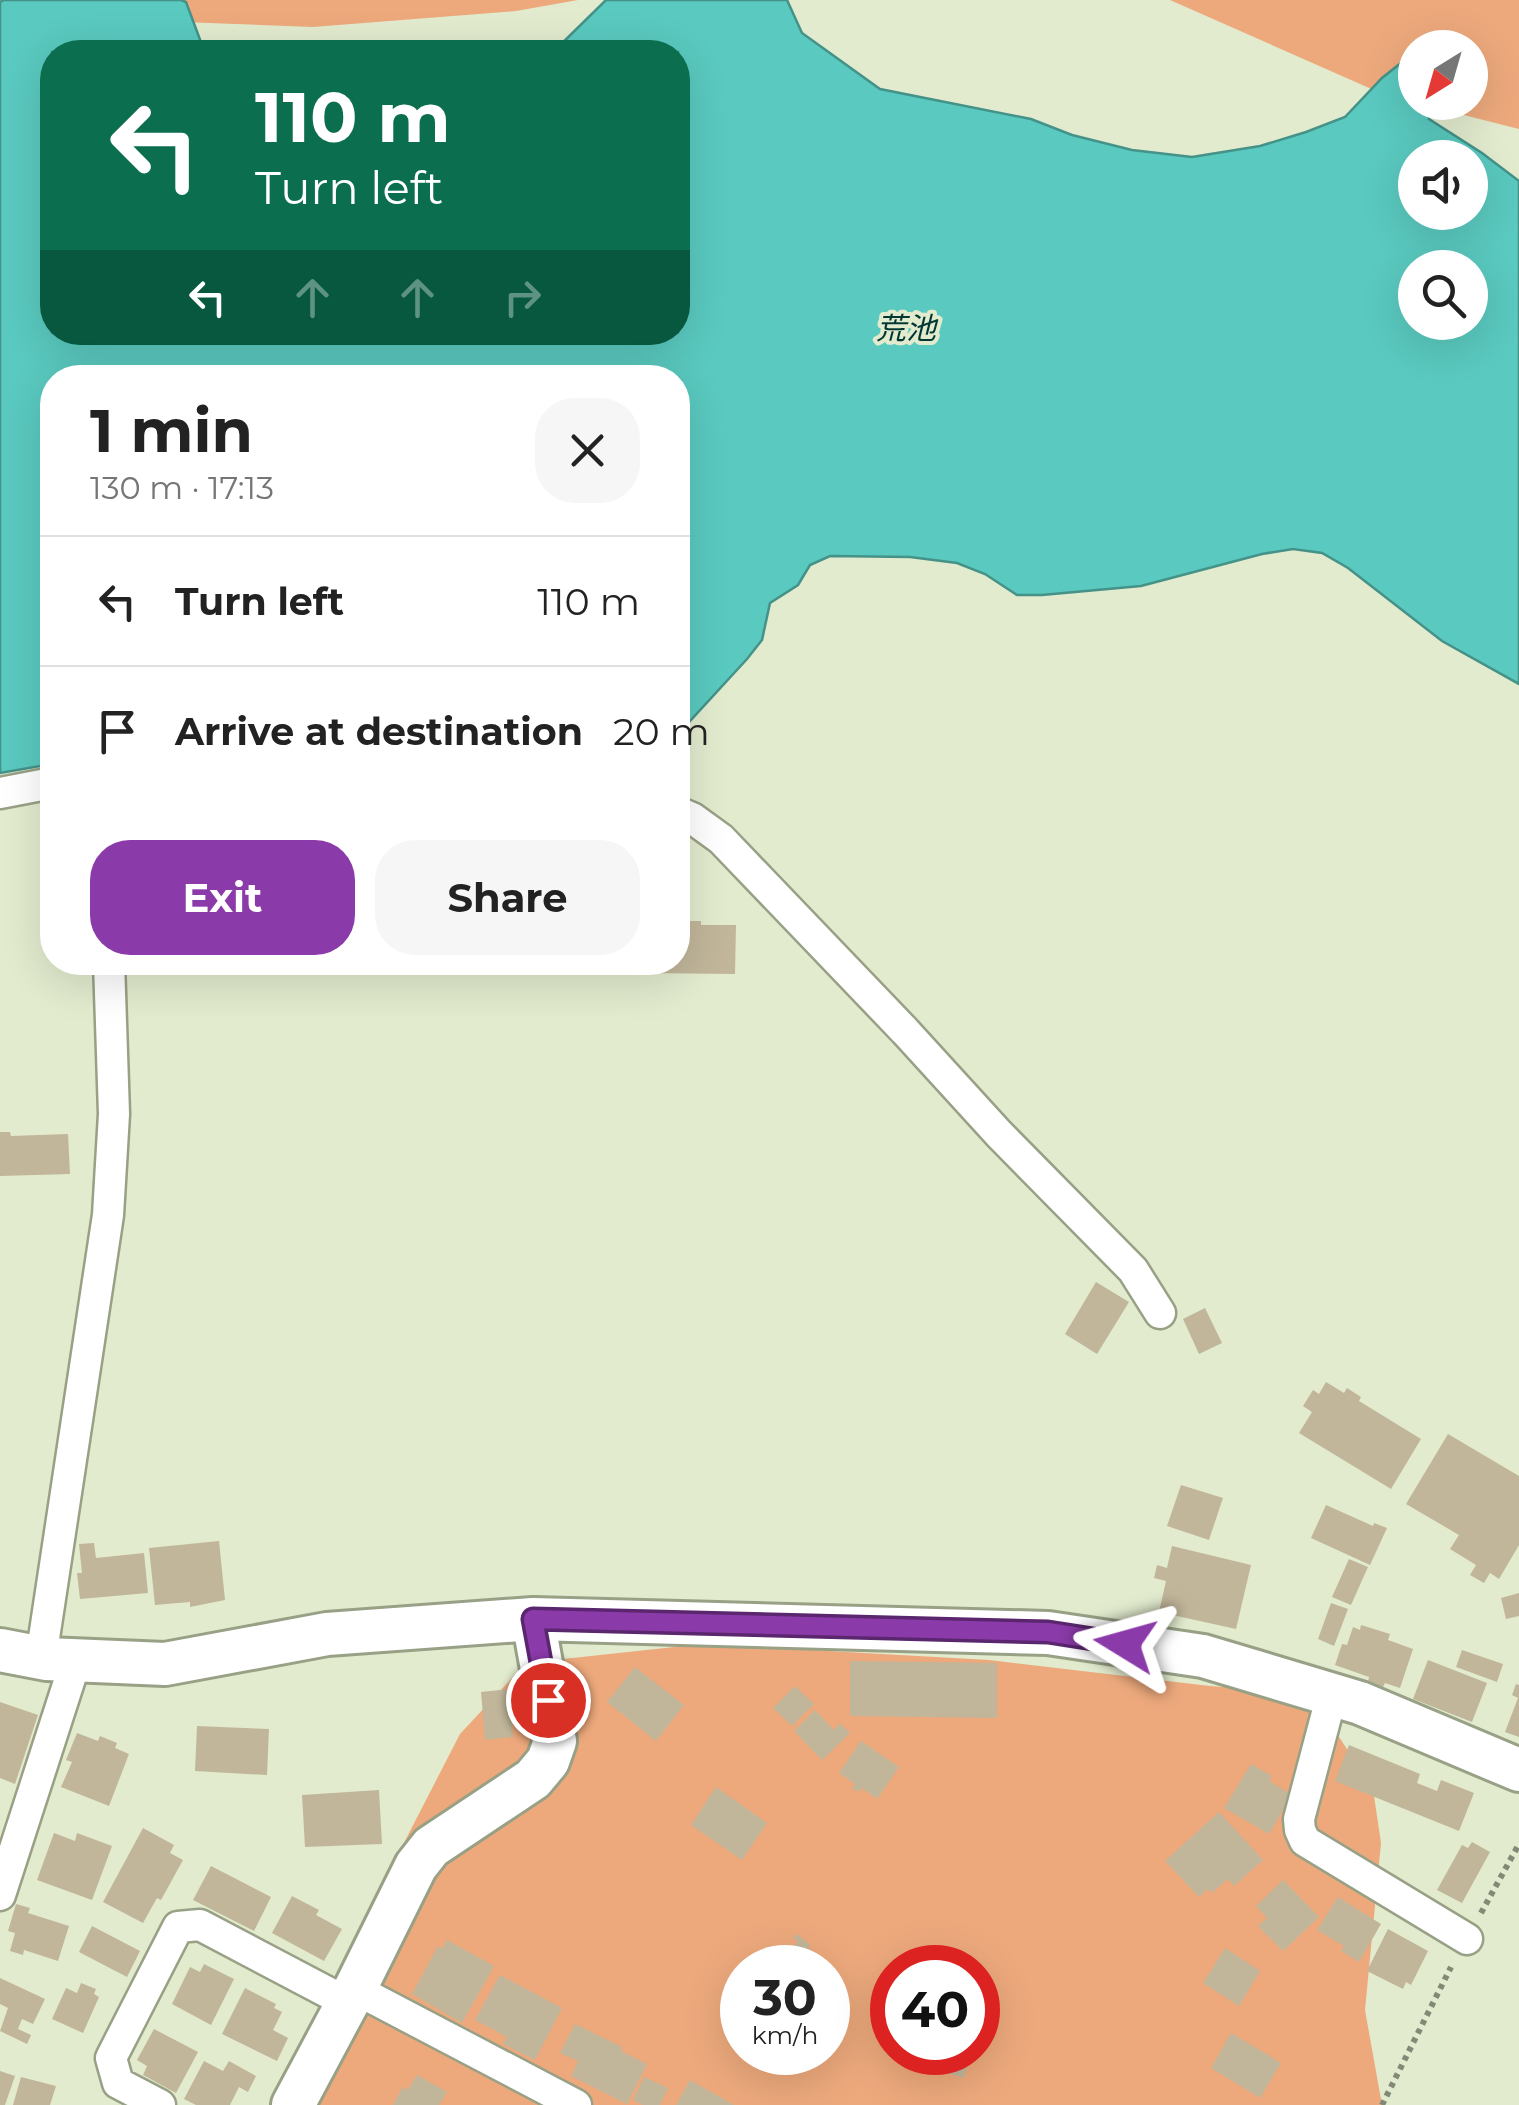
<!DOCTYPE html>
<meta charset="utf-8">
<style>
body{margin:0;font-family:Montserrat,"Noto Sans JP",sans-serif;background:#f6f6f6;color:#222;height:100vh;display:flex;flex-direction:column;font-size:38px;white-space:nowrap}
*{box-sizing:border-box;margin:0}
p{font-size:32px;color:#767676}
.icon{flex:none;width:55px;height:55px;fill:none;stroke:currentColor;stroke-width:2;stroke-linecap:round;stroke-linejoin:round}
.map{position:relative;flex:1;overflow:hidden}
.sheet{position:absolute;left:40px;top:365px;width:650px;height:610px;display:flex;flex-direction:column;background:#fff;border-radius:40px;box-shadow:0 10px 40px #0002}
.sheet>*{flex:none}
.hud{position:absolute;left:40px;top:40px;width:650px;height:305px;border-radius:40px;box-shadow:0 10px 40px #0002;background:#0b6e4f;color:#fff;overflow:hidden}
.needle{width:65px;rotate:217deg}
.tools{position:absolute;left:1398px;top:30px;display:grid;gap:20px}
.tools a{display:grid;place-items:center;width:90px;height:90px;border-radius:50%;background:#fff;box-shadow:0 10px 40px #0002;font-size:50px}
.speed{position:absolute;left:720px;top:1945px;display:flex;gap:20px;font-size:50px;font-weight:700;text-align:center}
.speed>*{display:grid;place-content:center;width:130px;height:130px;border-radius:50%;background:#fff;box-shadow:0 10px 40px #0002;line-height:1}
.speed small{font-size:25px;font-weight:400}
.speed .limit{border:15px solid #d22;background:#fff;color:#111}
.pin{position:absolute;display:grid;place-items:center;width:85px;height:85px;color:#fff;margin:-42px;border:5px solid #fff;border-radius:50%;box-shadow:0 2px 10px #0007}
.me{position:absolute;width:110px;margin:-55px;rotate:278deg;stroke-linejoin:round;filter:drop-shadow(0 0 8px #0008)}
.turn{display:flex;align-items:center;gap:35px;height:210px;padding:0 50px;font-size:45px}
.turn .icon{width:130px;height:130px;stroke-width:2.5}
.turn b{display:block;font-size:70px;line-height:85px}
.lanes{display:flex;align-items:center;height:95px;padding:0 50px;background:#0003;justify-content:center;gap:50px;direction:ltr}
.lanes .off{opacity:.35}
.round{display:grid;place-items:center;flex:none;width:105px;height:105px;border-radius:40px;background:#f6f6f6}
.head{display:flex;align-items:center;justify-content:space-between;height:170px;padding:0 50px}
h1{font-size:60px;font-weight:700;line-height:75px}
.action{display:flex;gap:20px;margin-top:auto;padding:20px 50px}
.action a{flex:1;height:115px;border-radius:40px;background:#8b3aa9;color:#fff;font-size:40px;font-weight:700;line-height:115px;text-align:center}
.action a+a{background:#f6f6f6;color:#222}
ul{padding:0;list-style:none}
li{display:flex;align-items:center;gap:30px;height:130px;padding:0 50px;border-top:2px solid #e0e0e0}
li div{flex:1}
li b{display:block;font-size:38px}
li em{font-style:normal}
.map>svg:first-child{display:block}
.green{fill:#eda97c;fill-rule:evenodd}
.water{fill:#5ac9bf;stroke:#449288;stroke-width:2.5;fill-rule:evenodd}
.building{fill:#c1b69a}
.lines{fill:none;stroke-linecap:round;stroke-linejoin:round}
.street-casing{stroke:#98a085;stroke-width:35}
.secondary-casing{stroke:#98a085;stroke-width:48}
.path{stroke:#838975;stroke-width:6;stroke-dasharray:5 5;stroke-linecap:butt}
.street{stroke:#fff;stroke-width:30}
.secondary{stroke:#fff;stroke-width:42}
.route-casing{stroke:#5a266e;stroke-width:25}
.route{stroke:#8b3aa9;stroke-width:18}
.labels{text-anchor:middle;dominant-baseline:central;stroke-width:8;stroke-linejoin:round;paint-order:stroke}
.water-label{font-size:30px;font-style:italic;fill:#003733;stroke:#e2ebce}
</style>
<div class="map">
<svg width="1519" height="2105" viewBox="0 0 1519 2105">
<rect width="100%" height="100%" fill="#e2ebce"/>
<path class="green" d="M0 0H578L516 11 313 27 73 18 0 6Z
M1170 0H1519V129L1385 95ZM1415 48H1470V102H1415Z
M702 1644 989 1660 1210 1686 1300 1693 1328 1720 1373 1789 1381 1843 1365 2010 1382 2105H269L460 1734 526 1663ZM742 1968H828V2052H742ZM892 1968H978V2052H892Z"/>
<path class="water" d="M4 0H181L186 2 202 45 207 52H52V332H678V52H553L606 0H787L802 33 880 89 1031 119 1072 135 1132 150 1192 157 1260 146 1306 132 1345 117 1382 78 1401 63 1415 68V102L1430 103 1429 119 1482 153 1519 181V684L1442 641 1348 568 1322 553 1293 549 1262 554 1141 586 1042 595H1017L985 574 957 563 910 557 830 556 810 565 798 585 770 603 762 640 747 659 678 734V378H52V764L0 773V2ZM1415 158H1470V212H1415ZM1415 268H1470V322H1415Z"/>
<path class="building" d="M678 921H701V925H736L735 974 643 973V968L618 967V962H678Z
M0 1132H10L11 1136 68 1134 70 1174 0 1176Z
M1096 1282 1129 1302 1097 1354 1065 1334Z
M1205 1308 1222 1343 1199 1354 1183 1319Z
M1326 1382 1344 1393 1347 1388 1361 1397 1359 1401 1421 1439 1391 1489 1299 1433 1312 1412 1303 1406 1313 1390 1319 1394Z
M1448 1434 1519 1476V1545L1499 1579 1490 1573 1484 1583 1470 1575 1476 1565 1450 1549 1459 1535 1406 1504Z
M1181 1485 1223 1498 1209 1540 1167 1526Z
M1326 1505 1373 1526 1374 1523 1387 1528 1370 1565 1311 1538Z
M219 1541 225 1600 190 1607V1602L155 1605 149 1548Z
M94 1543 96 1558 144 1553 148 1593 80 1599 77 1573H82L79 1544Z
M1172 1546 1251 1565 1236 1629 1159 1612 1166 1581 1154 1578 1157 1565 1167 1568Z
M1349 1559 1368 1567 1351 1605 1332 1597Z
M1519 1593V1616L1506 1619 1501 1598Z
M1331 1603 1348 1609 1334 1646 1318 1639Z
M1361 1625 1390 1634 1388 1640 1413 1649 1400 1688 1385 1683 1383 1687H1381L1368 1682 1369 1677 1335 1665 1342 1644 1347 1645 1353 1627 1360 1630Z
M1462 1650 1503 1664 1497 1682 1456 1667Z
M1428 1660 1487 1683 1472 1722 1413 1699Z
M850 1661 997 1663V1718L850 1716Z
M635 1667 684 1705 656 1741 607 1702Z
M1516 1684 1519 1685V1737L1505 1732 1518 1698 1512 1695Z
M795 1686 814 1704 792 1726 773 1708Z
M509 1689 513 1737 485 1740 481 1692Z
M0 1702 38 1715 15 1784 0 1778Z
M815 1710 834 1730 840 1723 850 1733 822 1760 794 1731Z
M197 1726 269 1729 267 1775 195 1771Z
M77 1733 98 1741 100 1736 117 1743 115 1748 129 1754 109 1806 61 1787 72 1762 66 1760Z
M861 1741 899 1767 877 1799 862 1788 859 1792 852 1788 855 1784 839 1773Z
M1349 1745 1420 1774 1417 1783 1437 1791 1441 1780 1474 1793 1459 1831 1335 1781Z
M1251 1764 1272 1776 1269 1781 1292 1795 1269 1834 1224 1808Z
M716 1787 767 1823 742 1860 691 1825Z
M379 1790 382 1844 305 1847 302 1795Z
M1219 1812 1263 1860 1234 1886 1228 1879 1212 1893 1208 1889 1199 1897 1165 1861Z
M143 1828 174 1845 170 1853 183 1860 161 1900 157 1898 143 1923 103 1902Z
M54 1833 75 1841 77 1833 112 1846 92 1900 37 1880Z
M1472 1842 1490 1852 1462 1903 1437 1890 1462 1845 1468 1848Z
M211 1866 271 1897 254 1931 193 1900Z
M1283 1880 1319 1917 1283 1951 1258 1926 1267 1918 1256 1906Z
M292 1896 319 1910 316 1915 342 1929 324 1961 272 1933Z
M1338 1897 1381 1924 1359 1962 1341 1951 1344 1946 1317 1930Z
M16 1904 30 1908 28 1913 69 1926 58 1961 24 1950 23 1955 10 1951 15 1933 8 1931Z
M92 1926 140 1951 127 1977 79 1952Z
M1388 1929 1428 1951 1411 1985 1406 1982 1403 1989 1367 1971Z
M797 1934 810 1945 808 1948 838 1972 828 1985V1968H777L798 1941 793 1938Z
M447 1940 494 1966 462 2023 412 1994 438 1946 442 1949Z
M1225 1948 1260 1971 1239 2006 1203 1983Z
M204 1964 234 1979 211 2025 172 2004 190 1967 200 1972Z
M500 1975 562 2008 535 2060 503 2044 507 2037 475 2020Z
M0 1978 45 1999 33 2024 22 2019 18 2029 31 2035 27 2044 0 2031 8 2008 0 2004Z
M81 1983 96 1989 94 1994 99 1997 83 2033 52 2019 66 1988 77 1993Z
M245 1988 276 2004 274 2008 282 2012 273 2030 288 2038 277 2061 222 2034Z
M575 2024 622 2047 621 2051 647 2064 627 2104 571 2076 578 2061 560 2053Z
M154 2029 198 2052 176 2093 143 2075 147 2066 137 2060Z
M1231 2033 1281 2063 1260 2098 1211 2068Z
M891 2038 892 2052H971L964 2078 886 2055Z
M204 2061 223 2071 229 2061 256 2076 248 2092 239 2087 230 2105H196L184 2099Z
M0 2071 15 2076 5 2105H0Z
M417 2075 447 2092 439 2105H393L403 2087 408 2090Z
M21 2077 56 2086 50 2105H13Z
M644 2077 668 2088 660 2105H643L633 2100Z
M690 2080 734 2105H676Z"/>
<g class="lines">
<defs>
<path id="street" d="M0 793 52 783
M678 812 692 818 721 839 905 1031 999 1134 1133 1270 1160 1313
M41 1658 108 1215 114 1114 109 962
M1332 1694 1299 1819 1300 1830 1305 1841 1467 1939
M0 1895 76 1660
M355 1989 576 2105
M160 2105 118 2083 111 2058 178 1927 200 1925 348 2003"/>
<path id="secondary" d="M0 1650 47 1659 165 1664 327 1634 533 1619 1048 1633 1203 1656 1360 1703 1519 1770
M293 2105 355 1989 416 1866 431 1847 533 1779 548 1761 555 1741 533 1619"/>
</defs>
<use href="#street" class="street-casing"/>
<use href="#secondary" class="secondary-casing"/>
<path class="path" d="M1481 1913 1519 1844
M1382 2105 1451 1967"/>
<use href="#street" class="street"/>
<use href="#secondary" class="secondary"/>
</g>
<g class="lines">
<defs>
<path id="route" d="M548 1700 533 1619 1048 1632 1125 1644"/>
</defs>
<use href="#route" class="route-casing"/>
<use href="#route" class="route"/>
</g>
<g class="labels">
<g class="water-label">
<text x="906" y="328">荒池</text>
</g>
</g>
</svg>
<div class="tools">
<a><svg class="needle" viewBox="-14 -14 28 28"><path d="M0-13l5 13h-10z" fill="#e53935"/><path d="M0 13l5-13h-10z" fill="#767676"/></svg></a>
<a><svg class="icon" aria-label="sound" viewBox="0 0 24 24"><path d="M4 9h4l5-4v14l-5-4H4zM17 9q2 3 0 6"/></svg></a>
<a><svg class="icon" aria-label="search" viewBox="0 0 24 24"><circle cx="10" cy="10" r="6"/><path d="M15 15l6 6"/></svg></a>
</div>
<div class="speed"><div>30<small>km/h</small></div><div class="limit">40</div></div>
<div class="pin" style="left:548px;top:1700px;background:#d93025"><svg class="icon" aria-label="arrive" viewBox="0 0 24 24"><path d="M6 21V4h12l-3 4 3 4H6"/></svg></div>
<svg class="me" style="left:1125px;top:1644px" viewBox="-20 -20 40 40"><path d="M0-17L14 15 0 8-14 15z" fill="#8b3aa9" stroke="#fff" stroke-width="4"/></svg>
<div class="hud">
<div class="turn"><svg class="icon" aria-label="left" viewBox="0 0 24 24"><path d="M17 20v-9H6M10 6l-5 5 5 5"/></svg><div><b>110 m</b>Turn left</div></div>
<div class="lanes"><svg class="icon" aria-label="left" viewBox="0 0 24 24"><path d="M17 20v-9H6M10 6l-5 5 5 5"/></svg><svg class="icon off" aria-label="ahead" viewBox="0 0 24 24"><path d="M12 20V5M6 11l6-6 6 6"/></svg><svg class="icon off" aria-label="ahead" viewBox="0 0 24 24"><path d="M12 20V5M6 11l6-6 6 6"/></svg><svg class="icon off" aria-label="right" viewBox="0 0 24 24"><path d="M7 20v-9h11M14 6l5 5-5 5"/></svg></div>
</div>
<section class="sheet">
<div class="head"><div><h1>1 min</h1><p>130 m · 17:13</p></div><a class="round"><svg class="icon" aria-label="close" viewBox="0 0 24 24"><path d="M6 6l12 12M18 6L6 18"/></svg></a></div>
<ul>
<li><svg class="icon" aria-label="left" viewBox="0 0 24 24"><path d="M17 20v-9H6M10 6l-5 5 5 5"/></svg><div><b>Turn left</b></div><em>110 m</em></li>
<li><svg class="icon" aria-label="arrive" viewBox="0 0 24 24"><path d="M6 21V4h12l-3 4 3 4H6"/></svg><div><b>Arrive at destination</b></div><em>20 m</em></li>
</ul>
<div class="action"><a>Exit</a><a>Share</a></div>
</section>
</div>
